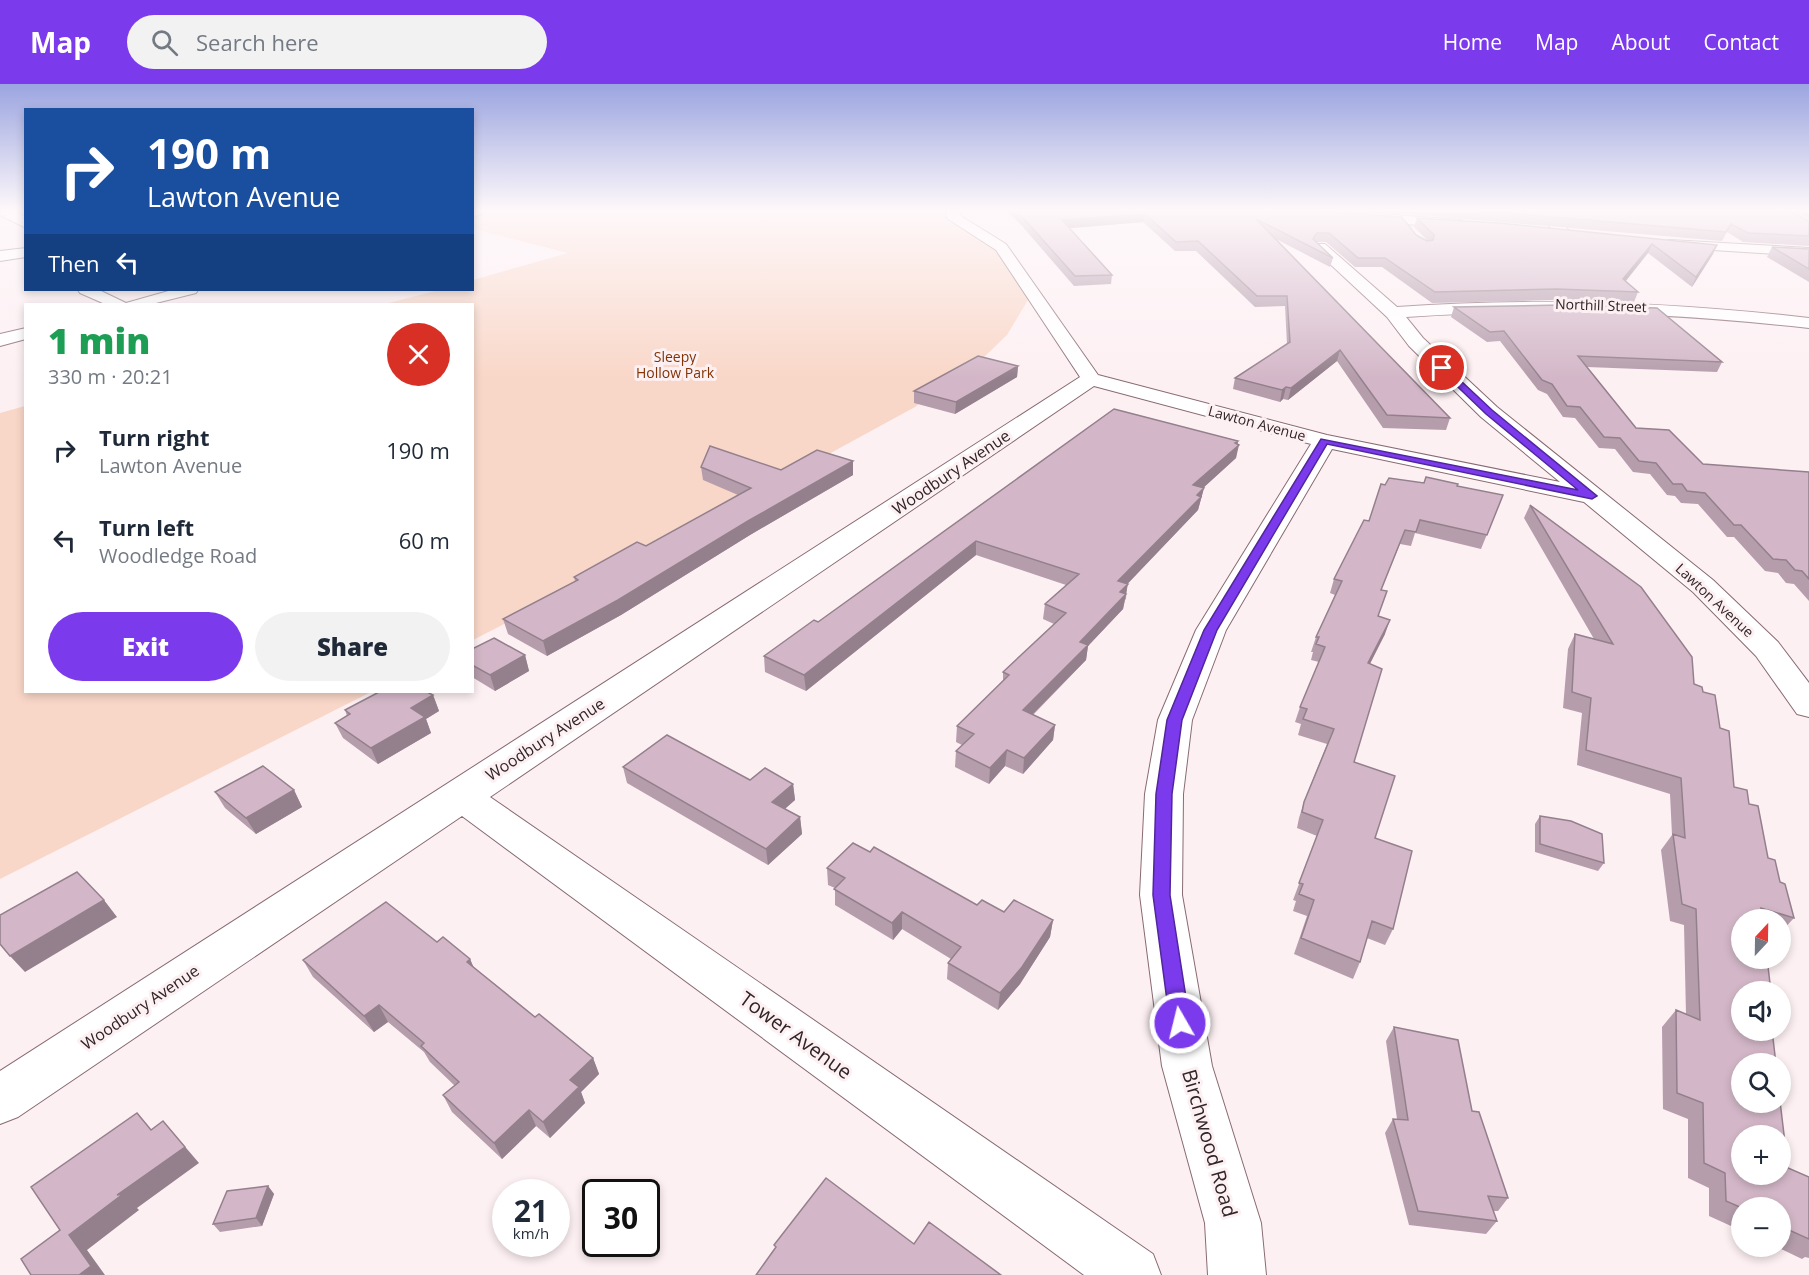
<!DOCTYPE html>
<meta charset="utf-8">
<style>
body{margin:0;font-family:"Open Sans",sans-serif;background:#f2f2f3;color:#1f2937;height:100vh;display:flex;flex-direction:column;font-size:22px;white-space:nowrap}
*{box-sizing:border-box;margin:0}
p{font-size:20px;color:#747a83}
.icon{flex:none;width:33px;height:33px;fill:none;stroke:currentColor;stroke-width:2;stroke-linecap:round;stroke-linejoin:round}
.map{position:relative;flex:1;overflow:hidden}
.side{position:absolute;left:24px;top:219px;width:450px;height:390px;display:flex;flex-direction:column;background:#fff;border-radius:0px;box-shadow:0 3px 9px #0003}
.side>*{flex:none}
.hud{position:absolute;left:24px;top:24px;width:450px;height:183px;border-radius:0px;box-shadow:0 3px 9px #0003;background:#1a4fa0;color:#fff;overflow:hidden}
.needle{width:39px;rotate:22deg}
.controls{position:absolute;left:1731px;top:825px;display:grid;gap:12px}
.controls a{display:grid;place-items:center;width:60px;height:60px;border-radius:50%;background:#fff;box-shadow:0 3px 9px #0003;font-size:30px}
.speed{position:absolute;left:492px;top:1095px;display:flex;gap:12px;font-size:30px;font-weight:700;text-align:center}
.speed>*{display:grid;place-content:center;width:78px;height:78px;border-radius:50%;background:#fff;box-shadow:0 3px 9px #0003;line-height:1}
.speed small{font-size:15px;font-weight:400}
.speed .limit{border:3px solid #111;border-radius:9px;background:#fff;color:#111}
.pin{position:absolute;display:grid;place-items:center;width:51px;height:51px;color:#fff;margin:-26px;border:3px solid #fff;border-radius:50%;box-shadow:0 2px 6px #0007}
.me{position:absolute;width:66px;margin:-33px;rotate:352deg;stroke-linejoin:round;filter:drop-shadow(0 0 4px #0008)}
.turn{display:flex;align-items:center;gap:21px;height:126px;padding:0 24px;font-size:27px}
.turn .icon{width:78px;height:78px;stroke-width:2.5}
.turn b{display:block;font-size:42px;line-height:51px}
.then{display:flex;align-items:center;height:57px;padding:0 24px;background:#0003;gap:12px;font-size:22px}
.round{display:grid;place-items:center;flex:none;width:63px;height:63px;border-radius:32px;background:#f2f2f3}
.headline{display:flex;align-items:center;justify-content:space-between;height:102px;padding:0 24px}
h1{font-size:36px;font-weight:800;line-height:45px;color:#1e9e55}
.button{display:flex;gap:12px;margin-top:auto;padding:12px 24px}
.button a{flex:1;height:69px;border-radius:36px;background:#7c3aed;color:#fff;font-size:24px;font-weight:800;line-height:69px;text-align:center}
.button a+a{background:#f2f2f3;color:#1f2937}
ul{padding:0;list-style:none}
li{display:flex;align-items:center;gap:18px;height:90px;padding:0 24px}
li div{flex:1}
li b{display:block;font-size:22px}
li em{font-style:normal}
header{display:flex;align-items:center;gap:36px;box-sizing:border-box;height:84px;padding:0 30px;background:#7c3aed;color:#fff}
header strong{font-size:28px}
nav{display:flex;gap:33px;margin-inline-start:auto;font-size:21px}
.search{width:420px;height:54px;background:#f2f2f3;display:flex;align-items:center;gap:15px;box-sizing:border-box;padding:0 21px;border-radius:33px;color:#747a83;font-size:22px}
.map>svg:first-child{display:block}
.green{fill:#f9d7c8}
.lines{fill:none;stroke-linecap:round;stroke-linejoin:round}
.street-casing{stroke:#886b72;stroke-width:2}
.street{fill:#fff;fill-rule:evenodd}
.wall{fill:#b59dac}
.shaded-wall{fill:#94808c}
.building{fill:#d3b7c8;stroke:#94808c;stroke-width:1.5;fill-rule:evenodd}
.route{fill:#7c3aed;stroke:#51269a;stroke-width:1.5}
.labels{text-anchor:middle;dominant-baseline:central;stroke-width:6;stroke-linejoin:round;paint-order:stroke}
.far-street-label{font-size:14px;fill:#312427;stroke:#fdf0f3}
.far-park-label{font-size:14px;fill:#813305;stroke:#fdf0f3}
.street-label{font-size:16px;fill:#312427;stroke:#fdf0f3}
.near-street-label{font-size:20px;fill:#312427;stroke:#fdf0f3}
</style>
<header>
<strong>Map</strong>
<div class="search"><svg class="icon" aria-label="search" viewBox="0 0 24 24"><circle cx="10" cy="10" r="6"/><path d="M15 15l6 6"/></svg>Search here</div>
<nav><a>Home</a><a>Map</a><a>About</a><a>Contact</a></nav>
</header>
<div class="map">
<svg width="1809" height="1191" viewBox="0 0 1809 1191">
<rect width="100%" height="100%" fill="#fdf0f3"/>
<path class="green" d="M481 127H959L954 132 993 156 1034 206 1007 251 984 273 915 323 726 426 473 556 472 220H385L439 206H472L473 196 568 169 473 145V130Z
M25 322 26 608H371L0 795V329Z"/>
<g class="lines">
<defs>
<path id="street" d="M0 127H16L26 133V144L0 131Z
M472 127H487L472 134Z
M948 127H961L960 131 964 134 1006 160 1098 291 1327 351 1560 398 1481 333 1409 262 1387 233 1315 166 1313 163 1315 160H1325L1397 223C1535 213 1671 218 1809 234V244C1674 229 1541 223 1406 233L1423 254 1497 323 1713 496 1778 558 1809 599V633L1797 630 1756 572 1693 508 1584 418 1332 365 1226 546 1192 636 1183 710 1182 811 1212 982 1261 1139 1266 1191H1208L1205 1139 1162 982 1140 811 1145 710 1158 636 1196 546 1311 360 1094 302 490 713 1153 1170 1161 1191H1084L462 732 18 1033 0 1040V987L1080 293 996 166 948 135 946 132Z
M1271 127H1340L1461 136 1468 140 1461 144 1277 131Z
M1532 127H1547L1572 149 1570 152H1560Z
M1670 156 1809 164V172L1665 163 1663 160 1665 157Z
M26 164V173L0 177V167Z
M78 206H99L126 219 172 206H198L196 209 152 220H105L80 209Z
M26 244V255L0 262V250Z"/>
</defs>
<use href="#street" class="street-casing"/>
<use href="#street" class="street"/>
</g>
<path class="wall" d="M1007 127H1318L1416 151 1427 157H1428L1414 143 1417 134 1717 161 1713 170 1692 203 1648 169 1626 197 1638 208 1634 218 1552 216 1432 219 1382 183H1355L1326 158H1316L1333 174 1330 183 1276 155 1450 334 1446 346 1383 344 1337 277 1288 316 1283 315 1280 318 1233 305 1235 294 1287 260 1285 222 1255 223 1196 167H1175L1143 138 1069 144 1112 191 1111 200 1074 202 1022 142Z
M1335 127H1790L1809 137V162L1743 158 1727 148 1722 157 1406 130Z
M1793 127H1809V135Z
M1772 163 1809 165V198L1767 173Z
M1454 223 1722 278 1717 288 1587 283 1636 344 1703 380 1809 388V517L1794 500 1786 499 1778 489 1765 487 1734 453H1727L1698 420 1681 419 1675 412 1667 411 1650 390 1633 388 1615 365 1599 364 1575 334 1563 333 1547 310 1538 306 1500 257 1487 258 1451 233Z
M1018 282 1017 293 955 330 914 319V307Z
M1114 325 1238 357 1236 374 1203 404H1204L1198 426 1127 500 1126 515 1125 516 1123 525 1088 562 1086 576 1033 631 1055 641 1053 656 1023 690 1005 682 989 700 955 683 956 667 962 661 956 658 957 642 1003 597V588L1054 540 1043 535 1045 520 1066 501 976 471 806 607 765 588 764 572 818 538Z
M701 383 781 386 853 391 750 451 621 531 547 572 508 550 503 535 575 497 574 493 646 462 738 411 703 396Z
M1424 399 1457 402 1503 411 1481 465 1415 449 1411 462 1400 460 1381 506 1378 532 1385 550 1370 580 1354 678 1375 754 1393 845 1385 861 1367 854 1360 878 1353 895 1294 870 1307 832 1293 827 1296 817 1293 816 1317 752 1297 744 1299 734 1304 718 1327 660 1298 651 1301 640 1295 638 1300 623 1319 578 1311 576 1313 568H1311L1316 553 1335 511 1330 509 1334 495 1369 437 1385 401Z
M1530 421 1694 600 1703 608 1720 644 1734 703 1749 720 1768 774 1780 798 1794 834 1780 849V836H1742V908L1788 1084 1809 1093V1174L1805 1173 1802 1175 1775 1162H1780V1124H1742V1147L1709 1132V1104L1688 1094V1035L1663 1025 1662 943 1676 926 1686 931 1684 841 1670 837 1661 766 1672 751 1670 710 1577 681 1582 629 1563 624 1568 565 1575 550 1594 555 1524 434Z
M472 565 525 571 529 587 495 607 472 593Z
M433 611 439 627 426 635 431 649 378 680 343 654 335 639 347 632 345 626Z
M623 683 750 696 793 700 795 716 785 725 800 733 802 750 768 781 627 699Z
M294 706 302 723 256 750 225 724 215 708Z
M1540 732 1604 779 1598 787 1535 768V740Z
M870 768 977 821 1004 828 1053 836 1050 853 1020 900 998 926 947 895 948 879 951 875 902 845 893 856 835 821V804L828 801 827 784Z
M437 858 470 875 474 884 535 933 593 974 599 990 581 1008 585 1019 550 1054 536 1042 502 1075 452 1028 443 1011 455 1002 430 978 424 968 388 938 374 948 313 893 303 876Z
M1394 943 1472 1027 1508 1114 1498 1127H1493L1497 1137 1486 1150 1409 1141 1385 1049 1393 1035H1397L1386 957Z
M268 1102 274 1110 262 1142 220 1148 213 1140Z"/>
<path class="shaded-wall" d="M1145 130 1143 138 1061 145 1062 136Z
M1652 160 1648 169 1619 205 1623 195Z
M1717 161 1713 170 1692 203 1696 193Z
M1340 266 1337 277 1288 316 1291 304Z
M1018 282 1017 293 955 330 956 318Z
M1286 303 1283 315 1280 318 1282 306Z
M1238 357 1237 363 1239 361 1236 374 1191 415 1193 401Z
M853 377V391L750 451 621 531 547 572 543 557 748 437Z
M1204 404 1198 426 1116 512 1118 497Z
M976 457V471L806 607 804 591Z
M1128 500 1123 525 1088 562 1086 576 1021 642 1023 626 1120 508Z
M1390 536 1385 550 1362 595 1368 579Z
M525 571 529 587 495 607 490 591Z
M433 611 439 627 426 635 431 649 378 680 371 664 411 624Z
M1055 641 1053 656 1023 690 1024 674Z
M1007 666 1005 682 989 700 990 684Z
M793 700 795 716 774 734 772 718Z
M294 706 302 723 256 750 246 734Z
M800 733 802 750 768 781 766 765Z
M104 816 117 833 25 888 10 872Z
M902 828V845L893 856 892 839Z
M1053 836 1050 853 1020 900 998 926 1000 909Z
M470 875 477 892 467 878Z
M379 921 388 938 374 948 364 932Z
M593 974 599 990 581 1008 585 1019 550 1054 543 1038 570 996Z
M529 1026 536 1042 502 1075 494 1059Z
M163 1037 199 1079 137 1124 139 1126 87 1166 105 1191H79L69 1151 117 1111Z
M268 1102 274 1110 262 1142 256 1134Z"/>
<path class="building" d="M1017 127H1318L1402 133 1416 151 1427 157 1433 156 1434 151 1417 134 1498 139 1717 161 1696 193 1652 160 1623 195 1638 208 1556 205 1435 208 1385 174H1358L1329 149H1317L1313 155 1333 174 1256 135 1450 334 1387 331 1340 266 1291 304 1286 303 1282 306 1235 294 1290 258 1287 212H1257L1198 157 1176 158 1145 130 1062 136 1112 191 1075 192Z
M1483 127H1790L1809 137V152L1748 149 1731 140 1726 148Z
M1772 163 1809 165V185Z
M1561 221 1657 224 1722 278 1578 272 1636 344 1669 346 1703 380 1809 388V495L1802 487 1795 486 1786 476 1773 475 1741 441H1734L1705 409 1687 407 1682 400H1673L1656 379 1639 377 1620 354 1604 353 1580 323 1567 322 1552 300 1542 296 1504 247 1490 248 1454 223Z
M978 272 1018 282 956 318 914 307Z
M1114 325 1238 357 1235 359 1239 361 1193 401 1204 404 1197 411 1201 413 1118 497 1128 500 1120 508 1126 510 1080 558 1088 561 1023 626 1055 641 1024 674 1007 666 990 684 956 667 974 650 957 642 1009 591 1003 588 1066 529 1045 520 1079 490 976 457 804 591 764 572 814 536 818 538Z
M710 362 781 386 817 366 853 377 748 437 618 516 543 557 503 535 578 496 574 493 637 458 646 462 751 404 701 383Z
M1426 393 1458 400 1457 402 1503 411 1487 451 1420 436 1416 448 1405 446 1381 506 1387 507 1378 532 1390 536 1368 579 1382 585 1354 678 1395 692 1375 754 1412 767 1393 845 1372 837 1360 878 1301 854 1314 816 1299 810 1303 800 1299 799 1323 736 1302 728 1304 718 1334 645 1303 635 1307 625 1300 623 1325 563 1316 560 1319 553H1316L1342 497 1334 495 1364 436 1369 437 1381 400 1385 401 1389 394 1424 399Z
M1530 421 1641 503 1692 573 1694 600 1702 603 1703 608 1715 611 1720 644 1729 647 1734 703 1747 706 1749 720 1758 722 1768 774 1775 776 1780 798 1785 800 1794 834 1761 824 1763 836H1742V874H1767L1771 908H1742V946H1772L1776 980H1742V1018H1780V1017L1788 1084 1809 1093V1155L1780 1142V1124H1742L1726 1117 1725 1089 1704 1079 1703 1019 1677 1009 1676 926 1700 936 1696 825 1682 820 1673 750 1685 754 1681 694 1586 666 1591 614 1572 608 1575 550 1613 560ZM1742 1052H1780V1090H1742Z
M494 554 525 571 490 591 472 581V565Z
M379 608H427L433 611 411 624 425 633 371 664 335 639 350 630 345 626Z
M667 651 750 696 765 684 793 700 772 718 800 733 766 765 623 683Z
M263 682 294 706 246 734 215 708Z
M1540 732 1571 737 1602 750 1604 779 1540 760Z
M853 759 870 768 874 763 977 821 982 816 1004 828 1014 816 1053 836 1022 883 1000 909 948 879 961 863 902 828 892 839 834 805 845 794 827 784Z
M77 788 104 816 10 872 0 860V831Z
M386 818 437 858 443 853 470 875 467 878 535 933 539 930 593 974 570 996 579 1003 543 1038 529 1026 494 1059 443 1011 459 998 421 962 424 959 379 921 364 932 303 876Z
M1394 943 1458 956 1472 1027 1479 1028 1508 1114 1488 1112 1497 1137 1418 1127 1393 1035 1408 1036Z
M137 1029 151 1046 163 1037 185 1063 117 1111 123 1110 69 1151 91 1182 79 1191H31L21 1175 60 1146 31 1103Z
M826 1094 914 1160 929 1138 1001 1191H756L776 1163 774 1161Z
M268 1102 256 1134 213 1140 227 1107Z"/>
<linearGradient id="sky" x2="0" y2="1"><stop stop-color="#9ba5e0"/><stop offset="0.43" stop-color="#fef8fa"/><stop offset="1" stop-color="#fef8fa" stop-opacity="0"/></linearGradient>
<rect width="1809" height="294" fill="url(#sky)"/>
<path class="route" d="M1439 282H1445L1492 326 1597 412 1592 415 1327 360 1217 546 1182 636 1172 710 1170 811 1190 939 1187 945 1180 948 1173 945 1170 939 1153 811 1156 710 1167 636 1204 546 1321 355 1578 406 1486 330 1439 285Z"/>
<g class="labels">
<g class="far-street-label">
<text transform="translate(1601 221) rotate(2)">Northill Street</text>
<text transform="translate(1257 339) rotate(15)">Lawton Avenue</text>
<text transform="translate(1715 516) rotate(43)">Lawton Avenue</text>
</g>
<g class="far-park-label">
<text x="675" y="272">Sleepy<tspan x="675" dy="16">Hollow Park</tspan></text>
</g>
<g class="street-label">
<text transform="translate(951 388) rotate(-34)">Woodbury Avenue</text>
<text transform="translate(545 655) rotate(-33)">Woodbury Avenue</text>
<text transform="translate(140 923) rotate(-34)">Woodbury Avenue</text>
</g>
<g class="near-street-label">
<text transform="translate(796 951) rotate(36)">Tower Avenue</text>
<text transform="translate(1210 1059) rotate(74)">Birchwood Road</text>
</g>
</g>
</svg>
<div class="controls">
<a><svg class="needle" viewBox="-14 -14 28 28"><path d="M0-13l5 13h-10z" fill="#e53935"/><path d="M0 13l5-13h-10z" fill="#747a83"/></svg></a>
<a><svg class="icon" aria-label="sound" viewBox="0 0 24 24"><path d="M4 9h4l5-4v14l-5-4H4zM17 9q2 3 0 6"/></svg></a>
<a><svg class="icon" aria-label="search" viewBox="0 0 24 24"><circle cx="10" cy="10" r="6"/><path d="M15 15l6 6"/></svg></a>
<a>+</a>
<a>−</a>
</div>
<div class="speed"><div>21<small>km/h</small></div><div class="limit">30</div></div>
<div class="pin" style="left:1442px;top:284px;background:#d93025"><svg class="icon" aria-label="arrive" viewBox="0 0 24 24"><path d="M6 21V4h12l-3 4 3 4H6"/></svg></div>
<svg class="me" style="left:1180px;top:939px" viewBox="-20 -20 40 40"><circle r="17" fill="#7c3aed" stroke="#fff" stroke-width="3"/><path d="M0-11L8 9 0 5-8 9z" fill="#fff"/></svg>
<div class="hud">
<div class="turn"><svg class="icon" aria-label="right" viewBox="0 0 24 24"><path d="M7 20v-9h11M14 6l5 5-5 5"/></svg><div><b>190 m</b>Lawton Avenue</div></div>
<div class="then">Then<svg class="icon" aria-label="left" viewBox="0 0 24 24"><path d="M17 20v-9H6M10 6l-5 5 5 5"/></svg></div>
</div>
<section class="side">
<div class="headline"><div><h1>1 min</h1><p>330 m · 20:21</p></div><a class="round" style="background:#d93025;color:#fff"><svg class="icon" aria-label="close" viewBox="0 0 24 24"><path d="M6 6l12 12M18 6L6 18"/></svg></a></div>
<ul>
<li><svg class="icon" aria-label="right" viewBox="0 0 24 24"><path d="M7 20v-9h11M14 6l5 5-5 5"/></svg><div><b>Turn right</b><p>Lawton Avenue</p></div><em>190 m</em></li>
<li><svg class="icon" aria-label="left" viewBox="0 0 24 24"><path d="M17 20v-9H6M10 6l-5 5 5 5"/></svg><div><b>Turn left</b><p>Woodledge Road</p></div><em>60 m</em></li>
</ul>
<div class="button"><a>Exit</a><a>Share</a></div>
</section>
</div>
